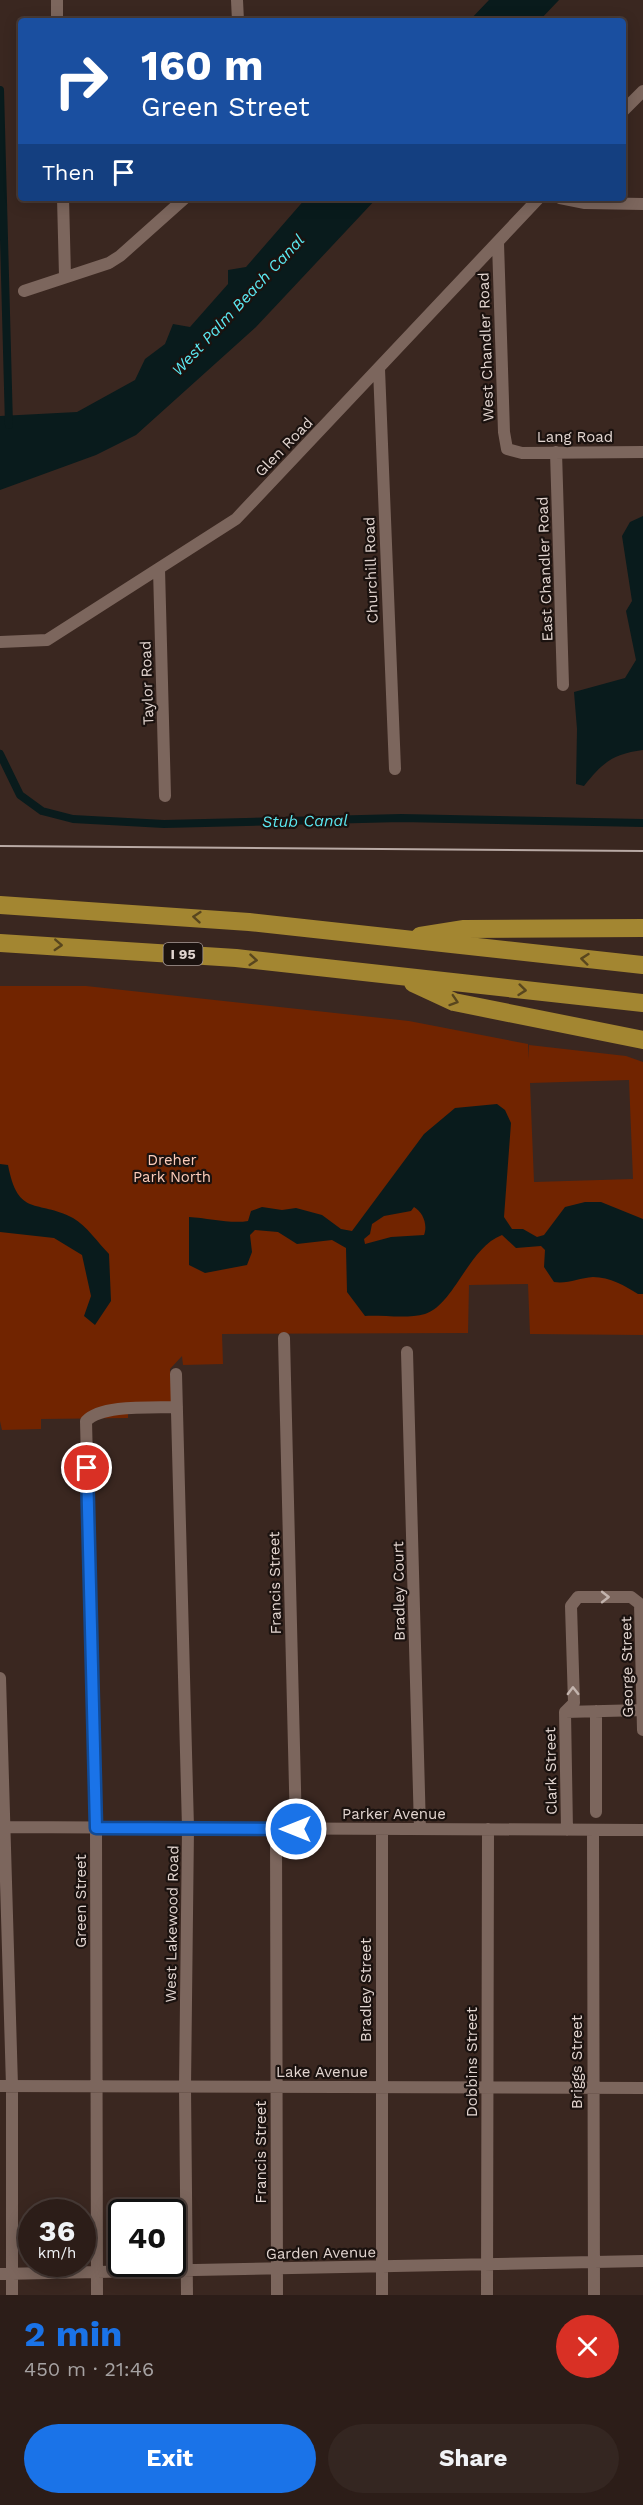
<!DOCTYPE html>
<meta charset="utf-8">
<style>
body{margin:0;font-family:"Work Sans",sans-serif;background:#342621;color:#f1f3f6;height:100vh;display:flex;flex-direction:column;font-size:22px;white-space:nowrap}
*{box-sizing:border-box;margin:0}
p{font-size:20px;color:#a6a2a2}
.icon{flex:none;width:33px;height:33px;fill:none;stroke:currentColor;stroke-width:2;stroke-linecap:round;stroke-linejoin:round}
.map{position:relative;height:2295px;overflow:hidden}
.sheet{display:flex;flex-direction:column;background:#2c1d18;flex:1}
.sheet>*{flex:none}
.top-card{position:absolute;left:18px;top:18px;width:608px;height:183px;border-radius:6px;box-shadow:0 3px 15px #0003,0 0 0 2px #483b37;background:#1a4fa0;color:#fff;overflow:hidden}
.speed{position:absolute;left:18px;top:2199px;display:flex;gap:12px;font-size:30px;font-weight:700;text-align:center}
.speed>*{display:grid;place-content:center;width:78px;height:78px;border-radius:50%;background:#2c1d18;box-shadow:0 3px 15px #0003,0 0 0 2px #483b37;line-height:1}
.speed small{font-size:15px;font-weight:400}
.speed .limit{border:3px solid #111;border-radius:9px;background:#fff;color:#111}
.pin{position:absolute;display:grid;place-items:center;width:51px;height:51px;color:#fff;margin:-26px;border:3px solid #fff;border-radius:50%;box-shadow:0 2px 6px #0007}
.me{position:absolute;width:66px;margin:-33px;rotate:270deg;stroke-linejoin:round;filter:drop-shadow(0 0 4px #0008)}
.turn{display:flex;align-items:center;gap:21px;height:126px;padding:0 24px;font-size:27px}
.turn .icon{width:78px;height:78px;stroke-width:2.5}
.turn b{display:block;font-size:42px;line-height:51px}
.then{display:flex;align-items:center;height:57px;padding:0 24px;background:#0003;gap:12px;font-size:22px}
.round{display:grid;place-items:center;flex:none;width:63px;height:63px;border-radius:32px;background:#342621}
.summary{display:flex;align-items:center;justify-content:space-between;height:102px;padding:0 24px}
h1{font-size:36px;font-weight:700;line-height:45px;color:#1a73e8}
.action{display:flex;gap:12px;margin-top:auto;padding:12px 24px}
.action a{flex:1;height:69px;border-radius:36px;background:#1a73e8;color:#fff;font-size:24px;font-weight:700;line-height:69px;text-align:center}
.action a+a{background:#342621;color:#f1f3f6}
.map>svg:first-child{display:block}
.green{fill:#712400;fill-rule:evenodd}
.water{fill:#091b1c;fill-rule:evenodd}
.lines{fill:none;stroke-linecap:round;stroke-linejoin:round}
.canal{stroke:#091b1c;stroke-width:8}
.minor{stroke:#7c665d;stroke-width:12}
.highway{stroke:#a38631;stroke-width:18}
.rail{stroke:#b9aaa5;stroke-width:2}
.oneway{stroke:#58461e}
.oneway2{stroke:#c3b4ae}
.route-casing{stroke:#114b97;stroke-width:15}
.route{stroke:#1a73e8;stroke-width:10}
.labels{text-anchor:middle;dominant-baseline:central;stroke-width:4.5;stroke-linejoin:round;paint-order:stroke}
.shield{fill:#1b120f;stroke:#a69a96;stroke-width:1.5}
.shield-label{font-size:14px;font-weight:bold;fill:#e2d5d0}
.street-label{font-size:15px;fill:#e2d5d0;stroke:#1b120f}
.park-label{font-size:15px;fill:#fcccba;stroke:#1b120f}
.water-label{font-size:16px;font-style:italic;fill:#5be8f1;stroke:#1b120f}
</style>
<div class="map">
<svg width="643" height="2295" viewBox="0 0 643 2295">
<rect width="100%" height="100%" fill="#3a2720"/>
<path class="green" d="M0 986H86L409 1021 528 1044 529 1059V1045L626 1056 643 1062V1335L530 1334 528 1284 469 1285 468 1333 222 1334 223 1364 183 1365 182 1356 170 1369 173 1410 128 1413V1418L41 1419V1429L2 1430 0 1421ZM629 1080 633 1179 534 1182 530 1083Z"/>
<path class="water" d="M489 0H559L539 21H469Z
M306 198H377L256 327 136 435 96 455 0 490V416L77 412 135 380 145 359 165 344 173 324 190 327 228 284V270L246 267Z
M643 516V750C613 754 603 762 584 786L576 784 577 729 574 692 625 678 636 660 626 611 632 601 622 536 630 522Z
M497 1104 505 1110 511 1123 504 1217 512 1229H523L537 1237 544 1235 565 1207 585 1202H601L643 1219V1294H638C625 1286 610 1277 593 1277 579 1278 568 1284 554 1282L544 1267 545 1250 541 1246 516 1248 502 1235C468 1248 455 1304 425 1314 408 1319 383 1315 365 1316L347 1292 346 1248 332 1240 297 1244 278 1232 255 1230 250 1235 252 1252 247 1265 205 1273 189 1265V1217C208 1218 231 1224 248 1221L251 1211 262 1207 282 1210 296 1208 322 1215 341 1229 352 1231 424 1134 455 1108ZM414 1207C423 1212 428 1225 424 1235L391 1237 365 1244 364 1239 370 1234 372 1224 384 1216 411 1211Z
M0 1164 8 1165C18 1218 37 1199 73 1218 86 1225 99 1244 109 1254L111 1301 95 1325 84 1316 91 1296 82 1255 54 1238 0 1232Z"/>
<g class="lines">
<path class="canal" d="M0 90 9 425
M0 754 20 795 42 811 73 819 164 824 401 818 643 823"/>
<path class="minor" d="M57 0V21
M237 0 238 21
M622 112 643 91
M63 198 65 276
M560 198 585 203 643 204
M498 243 504 432 507 449 522 453 643 452
M24 291 109 263 120 256 185 198
M379 369 395 769
M556 452 563 685
M159 569 165 796
M0 642 47 640 236 519 539 198
M284 1338 296 1829
M407 1352 420 1829
M176 1374 188 1828 185 2087 187 2295
M0 1678 12 2086V2295
M596 1711V1812
M565 1712 643 1710
M0 1827 643 1830
M276 1829 277 2295
M382 1829V2295
M567 1830 565 1712 574 1703 571 1606 578 1597H631L640 1604 643 1730
M593 1830 594 2295
M0 2086 643 2088
M0 2274 643 2261
M97 2295 96 1828 86 1421C102 1404 153 1408 177 1407
M487 2295 488 1829"/>
<path class="highway" d="M0 905 249 922 643 965
M420 936 464 929 643 928
M0 943 236 958 643 1003
M413 983 454 1002 643 1040"/>
<path class="rail" d="M0 846 643 851"/>
</g>
<defs><path id="oneway-chevron" d="M-2-3.5L2.5 0L-2 3.5" fill="none" stroke-width="1.6" stroke-linecap="round" stroke-linejoin="round" transform="scale(1.5)"/></defs>
<g class="oneway">
<use href="#oneway-chevron" transform="translate(197 917) rotate(-175)"/>
<use href="#oneway-chevron" transform="translate(58 945) rotate(3)"/>
<use href="#oneway-chevron" transform="translate(585 959) rotate(-174)"/>
<use href="#oneway-chevron" transform="translate(253 960) rotate(5)"/>
<use href="#oneway-chevron" transform="translate(522 990) rotate(6)"/>
<use href="#oneway-chevron" transform="translate(454 1001) rotate(18)"/>
</g>
<g class="oneway2">
<use href="#oneway-chevron" transform="translate(605 1597)"/>
<use href="#oneway-chevron" transform="translate(573 1691) rotate(-91)"/>
</g>
<g class="lines">
<defs>
<path id="route" d="M87 1468 96 1828 296 1829"/>
</defs>
<use href="#route" class="route-casing"/>
<use href="#route" class="route"/>
</g>
<g class="labels">
<rect class="shield" x="163.5" y="943" width="39" height="22" rx="4.5"/>
<g class="shield-label">
<text x="183" y="954">I 95</text>
</g>
<g class="street-label">
<text transform="translate(486 347) rotate(-92)">West Chandler Road</text>
<text x="575" y="437">Lang Road</text>
<text transform="translate(284 447) rotate(-46)">Glen Road</text>
<text transform="translate(545 569) rotate(-92)">East Chandler Road</text>
<text transform="translate(371 570) rotate(-92)">Churchill Road</text>
<text transform="translate(147 683) rotate(-92)">Taylor Road</text>
<text transform="translate(275 1583) rotate(-91)">Francis Street</text>
<text transform="translate(399 1591) rotate(-91)">Bradley Court</text>
<text transform="translate(627 1667) rotate(-91)">George Street</text>
<text transform="translate(551 1771) rotate(-91)">Clark Street</text>
<text x="394" y="1814">Parker Avenue</text>
<text transform="translate(81 1901) rotate(-90)">Green Street</text>
<text transform="translate(172 1924) rotate(-89)">West Lakewood Road</text>
<text transform="translate(366 1990) rotate(-90)">Bradley Street</text>
<text transform="translate(472 2062) rotate(-90)">Dobbins Street</text>
<text transform="translate(577 2062) rotate(-90)">Briggs Street</text>
<text x="322" y="2072">Lake Avenue</text>
<text transform="translate(261 2152) rotate(-90)">Francis Street</text>
<text transform="translate(321 2253) rotate(-1)">Garden Avenue</text>
</g>
<g class="park-label">
<text x="172" y="1160">Dreher<tspan x="172" dy="17">Park North</tspan></text>
</g>
<g class="water-label">
<text transform="translate(238 305) rotate(-47)">West Palm Beach Canal</text>
<text transform="translate(305 821) rotate(-1)">Stub Canal</text>
</g>
</g>
</svg>
<div class="speed"><div>36<small>km/h</small></div><div class="limit">40</div></div>
<div class="pin" style="left:87px;top:1468px;background:#d93025"><svg class="icon" aria-label="arrive" viewBox="0 0 24 24"><path d="M6 21V4h12l-3 4 3 4H6"/></svg></div>
<svg class="me" style="left:296px;top:1829px" viewBox="-20 -20 40 40"><circle r="17" fill="#1a73e8" stroke="#fff" stroke-width="3"/><path d="M0-11L8 9 0 5-8 9z" fill="#fff"/></svg>
<div class="top-card">
<div class="turn"><svg class="icon" aria-label="right" viewBox="0 0 24 24"><path d="M7 20v-9h11M14 6l5 5-5 5"/></svg><div><b>160 m</b>Green Street</div></div>
<div class="then">Then<svg class="icon" aria-label="arrive" viewBox="0 0 24 24"><path d="M6 21V4h12l-3 4 3 4H6"/></svg></div>
</div>
</div>
<section class="sheet">
<div class="summary"><div><h1>2 min</h1><p>450 m · 21:46</p></div><a class="round" style="background:#d93025;color:#fff"><svg class="icon" aria-label="close" viewBox="0 0 24 24"><path d="M6 6l12 12M18 6L6 18"/></svg></a></div>
<div class="action"><a>Exit</a><a>Share</a></div>
</section>
